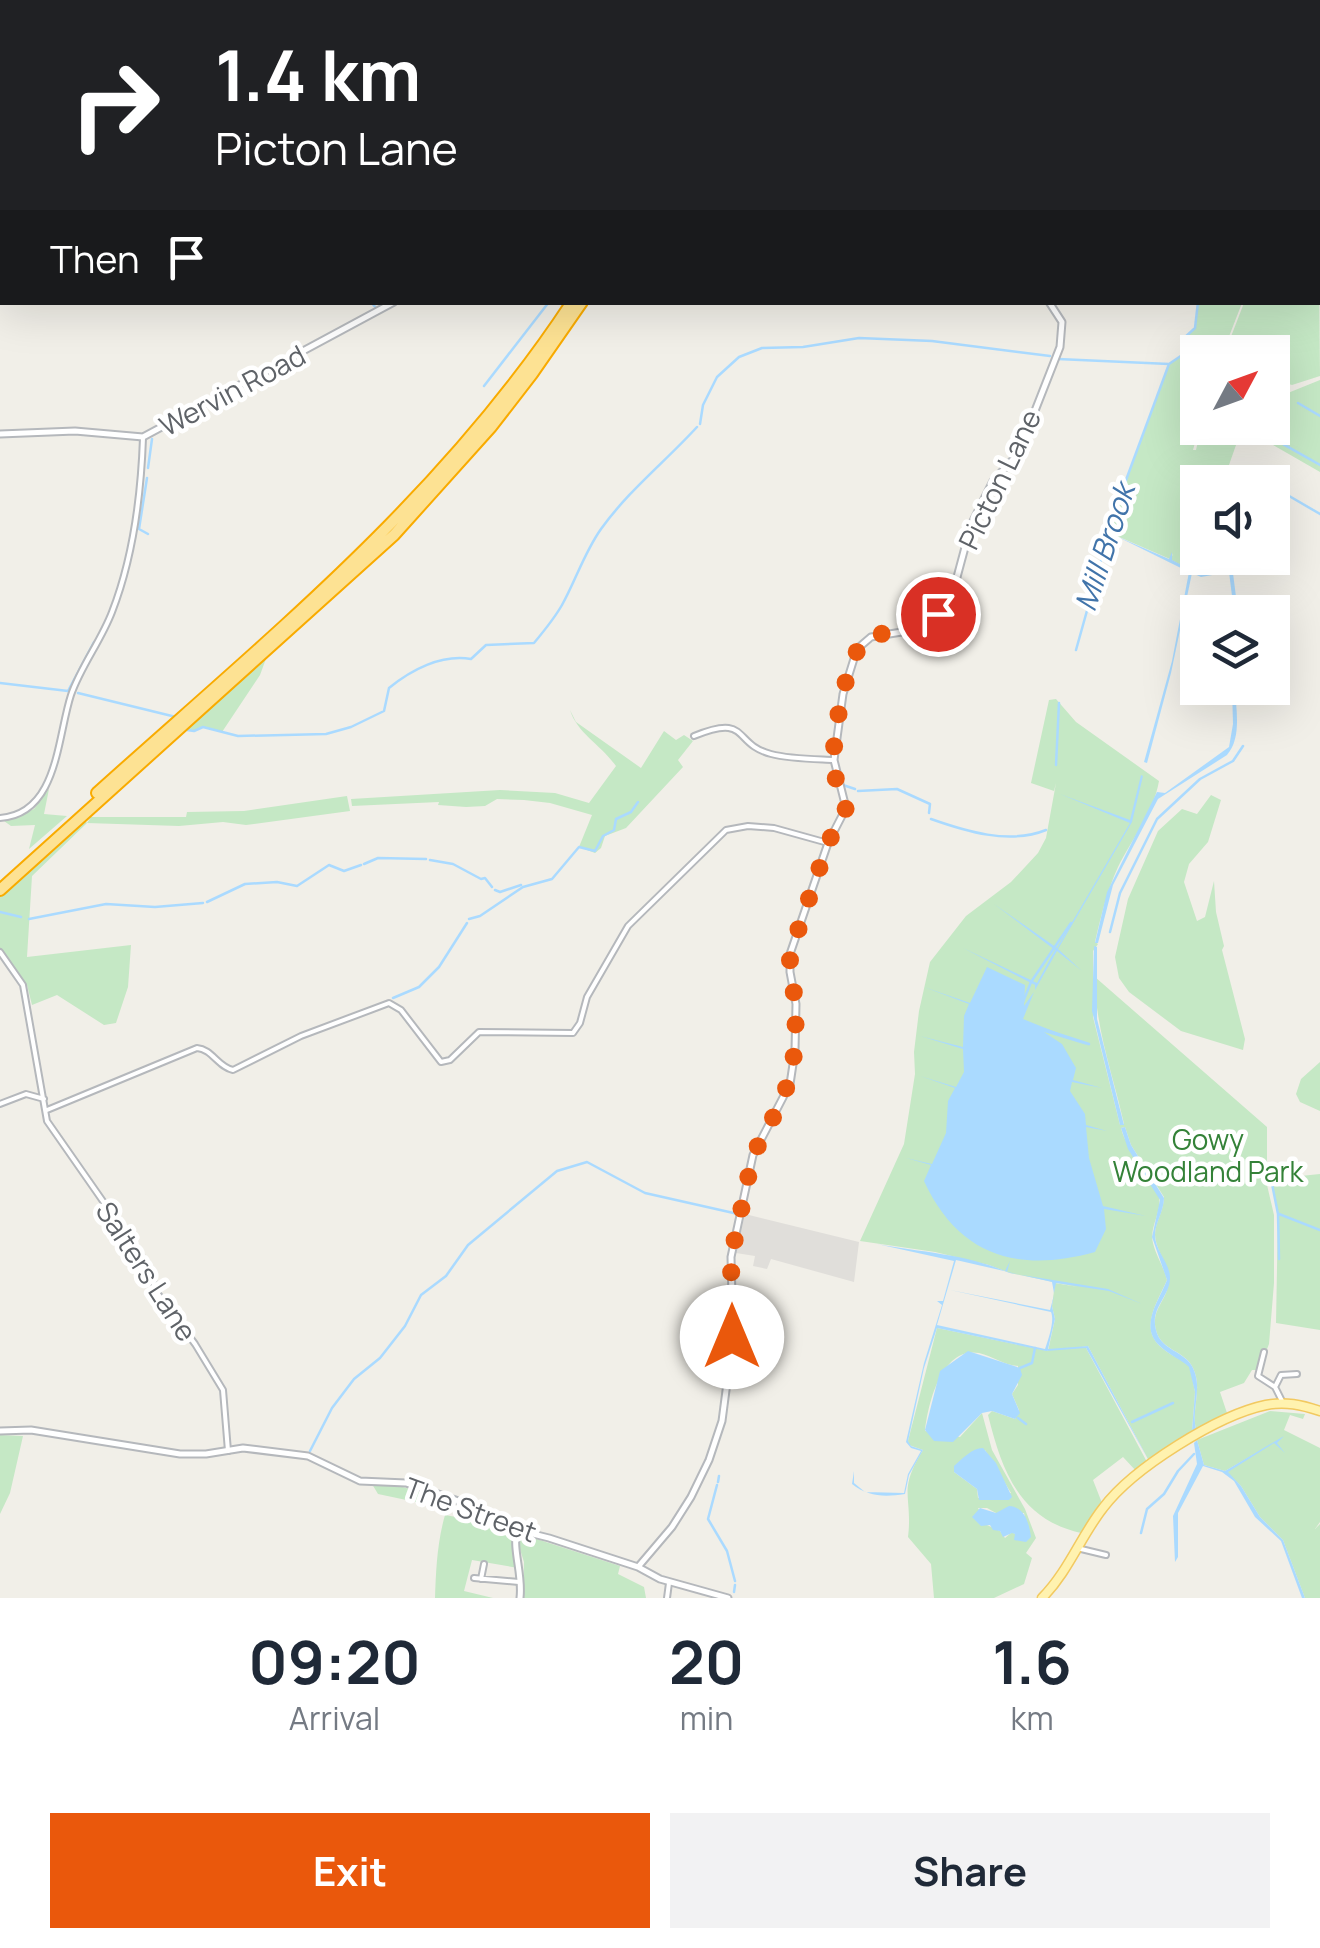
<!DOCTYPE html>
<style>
body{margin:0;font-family:Manrope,sans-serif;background:#f2f2f3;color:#1f2937;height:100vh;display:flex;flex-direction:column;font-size:38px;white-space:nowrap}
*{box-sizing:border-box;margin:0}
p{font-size:32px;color:#747a83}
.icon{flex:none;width:55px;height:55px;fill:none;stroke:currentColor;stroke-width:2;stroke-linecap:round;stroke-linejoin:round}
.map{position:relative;height:1598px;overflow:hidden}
.side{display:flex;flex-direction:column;background:#fff;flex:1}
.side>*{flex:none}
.guide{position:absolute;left:0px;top:0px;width:1320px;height:305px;box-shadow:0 10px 40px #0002;background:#202124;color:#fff;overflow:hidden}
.needle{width:65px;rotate:49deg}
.fabs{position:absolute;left:1180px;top:335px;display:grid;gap:20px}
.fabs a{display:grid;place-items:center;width:110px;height:110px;border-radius:0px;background:#fff;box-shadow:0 10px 40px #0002;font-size:50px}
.pin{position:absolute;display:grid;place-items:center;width:85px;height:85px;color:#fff;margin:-42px;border:5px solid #fff;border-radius:50%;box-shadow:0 2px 10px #0007}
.me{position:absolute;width:110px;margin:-55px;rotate:0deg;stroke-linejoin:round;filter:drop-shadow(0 0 8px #0008)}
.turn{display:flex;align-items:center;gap:35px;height:210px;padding:0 50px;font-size:45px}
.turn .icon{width:130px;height:130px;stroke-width:2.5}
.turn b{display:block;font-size:70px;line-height:85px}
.then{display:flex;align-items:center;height:95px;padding:0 50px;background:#0003;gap:20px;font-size:38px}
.eta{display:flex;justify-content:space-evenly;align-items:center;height:170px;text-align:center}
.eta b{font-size:60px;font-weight:700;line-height:70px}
.action{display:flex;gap:20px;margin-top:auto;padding:20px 50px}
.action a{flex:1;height:115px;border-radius:0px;background:#ea580c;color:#fff;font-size:40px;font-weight:700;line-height:115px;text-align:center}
.action a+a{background:#f2f2f3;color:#1f2937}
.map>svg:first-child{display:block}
.industrial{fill:#e0deda}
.green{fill:#c5e8c5;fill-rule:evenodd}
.water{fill:#aadaff}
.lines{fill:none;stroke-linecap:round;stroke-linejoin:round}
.stream{stroke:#aadaff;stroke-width:2.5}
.minor-casing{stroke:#b5b8bc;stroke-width:8}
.tertiary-casing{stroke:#b5b8bc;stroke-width:9}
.primary-casing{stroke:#f2c960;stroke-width:11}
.motorway-casing{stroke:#f9ab00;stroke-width:14}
.minor{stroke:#fff;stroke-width:4}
.tertiary{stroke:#fff;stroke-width:5}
.primary{stroke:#fff2af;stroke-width:8}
.motorway{stroke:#fde293;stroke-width:10}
.route{stroke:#ea580c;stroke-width:18;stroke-dasharray:0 32.4}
.labels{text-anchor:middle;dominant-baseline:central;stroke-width:9;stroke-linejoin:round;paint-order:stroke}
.street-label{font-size:28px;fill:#5f6368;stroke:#fff}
.park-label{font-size:28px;fill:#348238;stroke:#fff}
.water-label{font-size:30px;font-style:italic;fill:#4174aa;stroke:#fff}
</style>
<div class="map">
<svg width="1320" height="1598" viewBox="0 0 1320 1598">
<rect width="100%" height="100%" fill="#f1efe8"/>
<path class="industrial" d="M745 1214 859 1242 854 1282 771 1259 767 1269 753 1266 755 1256 736 1253Z"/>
<path class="green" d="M1318 166 1320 376 1292 385 1273 379 1272 352H1225L1244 303 1318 302Z
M1198 303H1242L1223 352H1198L1197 368H1190L1198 369 1199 428 1193 450H1196L1201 428H1242L1223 482H1198V558H1228L1229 570 1201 575 1171 560 1173 553 1170 559 1110 533 1118 501 1169 364 1188 351 1183 339 1195 328Z
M1320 380V472L1245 429 1272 428 1273 399Z
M267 656 260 675 222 732 200 727 194 731 186 729Z
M1056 699 1076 722 1159 781C1154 811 1132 839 1118 867 1107 891 1101 916 1095 942L1098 944 1093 951V1017L1120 1125 1124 1124C1113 1074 1095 1028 1095 977L1267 1127V1185L1274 1215V1283L1269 1344 1259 1370H1252L1244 1383 1220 1392 1227 1413 1196 1429C1191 1409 1203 1389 1193 1368 1185 1350 1161 1351 1156 1330 1151 1311 1164 1303 1168 1287 1173 1267 1156 1254 1155 1235 1155 1222 1164 1211 1164 1197L1131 1145 1125 1127 1121 1128C1127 1154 1153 1171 1159 1197 1162 1212 1149 1227 1153 1243 1156 1256 1164 1267 1167 1280 1158 1301 1138 1329 1162 1348 1171 1356 1182 1359 1190 1367L1195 1392 1192 1431 1149 1461 1088 1346 1081 1347 1086 1348 1147 1462 1137 1472 1123 1457 1093 1480 1102 1503 1081 1533C1019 1519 1002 1471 988 1415L992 1411 1015 1419 1019 1410 1012 1394 1018 1385V1366C1003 1365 993 1356 979 1353 942 1346 928 1403 925 1431L960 1437 982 1413 992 1450 1025 1509 1036 1538 1026 1553 1032 1558 1024 1584 994 1598H934L931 1564 908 1537C913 1496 897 1492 923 1450L909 1445 908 1441 937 1328 1048 1351 1055 1319 1052 1306 1055 1283 1078 1287 1010 1273 989 1265 935 1252 860 1241 904 1144 915 1074 914 1052 919 1011 930 962 966 916 1011 882 1038 853 1046 838 1056 783 1054 791 1031 783 1049 700ZM985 1450 1011 1493 978 1498 977 1489 954 1472ZM978 1508H987L996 1513H1024L1026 1522 1015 1534 1012 1532 1005 1538 1000 1531 987 1525Z
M570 710 576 722 641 768 664 731 676 740 684 735 693 741 678 760 683 767 626 828 605 836 601 848 595 853 579 847 592 815 550 803 524 800 497 799 485 806 466 807 438 805 439 802 352 806 351 799 500 790 555 793 589 803 616 766C601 745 577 733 570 710Z
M49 789 44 814 67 816 29 849 35 825 11 826 4 821 34 809Z
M1211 795 1221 800 1208 842 1189 864 1184 882 1197 921 1205 917 1214 881 1216 912 1224 946 1222 950 1245 1039 1243 1050 1181 1031 1129 992 1119 978 1115 957 1128 899 1158 831 1182 809 1197 814Z
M347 796 350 811 246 825 223 822 179 826 87 823 32 876 27 957 131 945 128 987 116 1023 104 1025 57 995 32 1005 27 985 0 948V895L84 820 87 823 91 817H186L187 812 244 811Z
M1320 1062V1111L1300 1102 1296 1094 1301 1079Z
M1320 1174V1330L1276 1323 1278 1214 1271 1179Z
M1270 1411 1305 1414 1303 1419 1290 1415 1284 1430 1320 1448V1522L1315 1529 1320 1524V1598H1305L1283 1540 1260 1517 1241 1486 1227 1472 1258 1452 1225 1471 1204 1465 1197 1440Z
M0 1435 23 1436 10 1493 0 1514Z
M372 1484 396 1485 454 1502 449 1509 378 1494Z
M445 1515 467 1519 511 1537 518 1568 472 1560 464 1591 493 1598H435C436 1571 437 1543 445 1515Z
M521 1534 620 1566 618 1574 644 1587 646 1598H523L524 1562 517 1540Z"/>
<path class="water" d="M1116 536 1169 559 1172 552V560L1201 575 1229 570 1228 558H1231L1238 612H1234L1229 572 1201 577 1192 573 1171 673 1147 763 1144 762 1172 661 1189 572Z
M1232 688H1235C1236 709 1242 738 1227 755L1158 799 1113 885 1098 943H1095L1107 892 1157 792 1165 793 1229 747 1233 724Z
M1141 775 1143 776 1132 822 1058 949 1082 971 1057 951 1035 990V985L963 948 1037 983 1055 950 994 904 1057 948 1130 823 1060 794 1130 820Z
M1094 946 1097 947V1019L1124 1125H1120L1092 1011Z
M987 967 1025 985 1024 1006 1034 992 1023 1019 1090 1046 1044 1032 1062 1044 1076 1068 1073 1080 1102 1088 1072 1082 1070 1091 1085 1114 1086 1125 1107 1131 1086 1127 1089 1158 1103 1206 1146 1216 1104 1209 1106 1229 1095 1252C1019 1273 959 1257 924 1181L931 1165 906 1158 932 1164 946 1133 948 1101 955 1088 920 1076 956 1087 964 1072 963 1049 920 1036 963 1047 964 1016 969 1004 924 987 970 1003Z
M1125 1127 1131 1145 1164 1198C1164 1211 1155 1223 1155 1235 1155 1251 1171 1264 1170 1279 1169 1298 1150 1308 1156 1330 1161 1351 1184 1350 1193 1368 1203 1389 1191 1409 1196 1429L1192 1431 1195 1392 1189 1367C1182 1360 1171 1356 1162 1348 1137 1328 1159 1301 1167 1280L1152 1237 1160 1200 1128 1149 1121 1128Z
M877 1244C920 1252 965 1254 1005 1271L1010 1261 1007 1272 1010 1273 1108 1289 1142 1304 1109 1291 1056 1283 1054 1293 1052 1282 956 1260 937 1325 1045 1349C1048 1340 1055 1321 1051 1312L950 1290 1050 1310 1054 1295 1052 1306 1055 1319 1048 1349 1088 1346 1149 1461 1086 1348 1046 1351 937 1328 924 1368 908 1441 911 1446 923 1450 909 1475 905 1494C885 1497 868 1497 852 1484L854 1471V1483L865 1492 904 1493 908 1474 921 1451 911 1448 906 1442 924 1363 942 1305 937 1301H943L954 1261Z
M968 1351 1020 1368 1022 1375 1012 1394 1020 1413 1015 1419 992 1411 982 1413 953 1442 934 1441 925 1430 940 1371Z
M1284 1436 1277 1443 1285 1453 1274 1443 1228 1472 1241 1486 1260 1517 1283 1540 1305 1598H1302L1281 1541 1255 1517 1234 1481 1222 1472 1203 1466 1178 1513V1557L1175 1562 1173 1516 1197 1464 1194 1443 1197 1440 1204 1465 1225 1471Z
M983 1448 996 1463 1012 1497 1009 1500H979L977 1489 954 1472V1466C962 1459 972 1448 983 1448Z
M1009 1506C1025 1507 1029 1523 1031 1537L1026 1542 1014 1540 1015 1534 1012 1533 1003 1537 1000 1531 993 1530 990 1525 981 1526 972 1517 980 1508 996 1513Z"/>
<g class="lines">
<path class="stream" d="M228 0 229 2
M250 2 258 0
M317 2 322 0
M746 2 747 0
M1317 2V0
M0 49H2
M1318 105 1320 98
M371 302 376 308
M1058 359 1169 364
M484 386 549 302
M1298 403 1320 416
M700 424 703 405 717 377 739 357 762 348 803 347 859 338 932 341 1050 356
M1258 430 1320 465
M148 468 152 439
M1245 469 1267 482
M147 478 139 529 148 534
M1272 486 1320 514
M1076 650 1116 507 1169 364 1188 351 1183 339 1195 328 1198 302
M0 683 68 691 94 642
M78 693 176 717
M187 730 194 731 203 727 238 736 326 734 351 727 384 711 389 688C411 670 441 654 471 659L486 645 534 643C544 631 554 619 562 605 576 580 584 553 601 529 629 490 665 462 697 427
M1056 765 1059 703
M843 785 855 789
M858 791 897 789 930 804 929 813
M931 819C965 831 1009 845 1046 830
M430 860 453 864 481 879 485 878 492 887
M364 864 378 858 426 859
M495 890 500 892 521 885
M207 902 245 884 277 882 297 886 329 865 344 871 361 865
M0 912 21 917
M29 919 106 904 155 907 203 903
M469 919 480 916 523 887 552 879 579 847 595 851 603 836 614 830 616 819 631 812 638 802
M1110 932 1120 893 1157 819 1200 779 1233 761 1243 746
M393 998 419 987 439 967 467 923
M1023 1002 1031 982 1071 923
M1046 1030 1089 1044
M1271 1179 1278 1214 1279 1259
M1279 1214 1320 1230
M1020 1368 1032 1363 1035 1348
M1018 1418 1026 1424
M1132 1422 1173 1403
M310 1451 332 1408 354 1379 380 1358 405 1326 421 1295 446 1276 468 1245 557 1171 587 1162 645 1193 738 1214
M718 1482 719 1476
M717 1485 708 1519 727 1551 735 1581
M1141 1533 1147 1509 1164 1494 1178 1471 1194 1454
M734 1592 735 1585"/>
<defs>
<path id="minor" d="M694 736C750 713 732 744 771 754 790 759 814 759 834 760
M0 818C58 814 57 738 71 695 81 666 101 641 112 612 133 558 141 495 143 438
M0 952 23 985 47 1121 144 1260 152 1274 155 1290 195 1344 223 1390 228 1451
M0 1104 26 1094 44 1099
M47 1110 197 1048C212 1049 218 1067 233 1070L301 1036 389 1003 401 1010 441 1062 450 1060 479 1032 573 1033 580 1023 587 997 628 926 726 830 748 826 774 828 828 843
M1264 1352 1258 1376 1275 1387 1283 1403
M1275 1387 1281 1375 1297 1374
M1077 1548 1106 1555
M474 1578 519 1582
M481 1579 484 1564
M667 1598 669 1583"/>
<path id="tertiary" d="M572 2 573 0
M1106 2 1107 0
M0 434 75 431 143 437 394 302
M0 1431 31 1430 180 1454H206L243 1448 308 1456 360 1481 406 1483 476 1507 517 1530 549 1538 638 1567 660 1579 728 1598
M517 1530C512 1550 523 1574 520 1598
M638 1567 672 1527 691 1497 709 1460 722 1421 733 1337 731 1257 753 1155 790 1084 795 1051 796 1004 790 972V954L828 843 846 808 834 760 843 694 857 649 871 637 920 629 938 615 953 592 971 525 993 481 1018 454 1060 347 1062 322 1049 302"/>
<path id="primary" d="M1042 1598C1068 1572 1081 1536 1103 1508 1133 1468 1218 1415 1266 1405 1285 1401 1302 1405 1320 1411"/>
<path id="motorway" d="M1165 0 1167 2
M1176 0 1179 2
M1186 0 1188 2
M704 2 705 0
M726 2 727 0
M738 2V0
M1318 137 1320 139
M1318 148 1320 150
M97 793C270 637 442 500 572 302
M0 890 394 535 491 427 532 374 582 302"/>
</defs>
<use href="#minor" class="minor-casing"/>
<use href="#tertiary" class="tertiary-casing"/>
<use href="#primary" class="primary-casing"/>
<use href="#motorway" class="motorway-casing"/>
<use href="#minor" class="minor"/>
<use href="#tertiary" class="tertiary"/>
<use href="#primary" class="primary"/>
<use href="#motorway" class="motorway"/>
</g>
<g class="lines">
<path class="route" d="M732 1337 731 1257 753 1155 784 1097 795 1051 796 1004 790 972V954L828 843 846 808C845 793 836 785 834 771 830 748 846 651 867 639 893 625 910 643 938 614"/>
</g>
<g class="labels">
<g class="street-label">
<text transform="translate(232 390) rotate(-28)">Wervin Road</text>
<text transform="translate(999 479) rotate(-64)">Picton Lane</text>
<text transform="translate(147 1271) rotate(57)">Salters Lane</text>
<text transform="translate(471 1509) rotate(20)">The Street</text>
</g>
<g class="park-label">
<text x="1208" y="1139">Gowy<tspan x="1208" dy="32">Woodland Park</tspan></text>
</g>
<g class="water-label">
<text transform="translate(1104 547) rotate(-72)">Mill Brook</text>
</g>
</g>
</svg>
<div class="fabs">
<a><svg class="needle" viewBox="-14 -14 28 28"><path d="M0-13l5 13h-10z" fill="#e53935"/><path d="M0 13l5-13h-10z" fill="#747a83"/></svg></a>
<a><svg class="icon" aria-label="sound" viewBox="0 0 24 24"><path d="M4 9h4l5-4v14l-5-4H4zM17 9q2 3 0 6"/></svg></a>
<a><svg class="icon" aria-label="layers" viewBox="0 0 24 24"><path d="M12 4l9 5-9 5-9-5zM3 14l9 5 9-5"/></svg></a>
</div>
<div class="pin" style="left:938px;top:614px;background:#d93025"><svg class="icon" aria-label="arrive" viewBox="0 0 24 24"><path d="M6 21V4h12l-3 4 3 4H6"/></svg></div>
<svg class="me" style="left:732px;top:1337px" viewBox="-20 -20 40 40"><circle r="19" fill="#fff"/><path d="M0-13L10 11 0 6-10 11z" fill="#ea580c"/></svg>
<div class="guide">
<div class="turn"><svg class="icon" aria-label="right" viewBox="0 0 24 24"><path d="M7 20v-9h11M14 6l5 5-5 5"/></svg><div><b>1.4 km</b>Picton Lane</div></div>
<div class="then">Then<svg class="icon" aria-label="arrive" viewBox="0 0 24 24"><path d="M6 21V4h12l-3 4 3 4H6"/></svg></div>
</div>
</div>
<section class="side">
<div class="eta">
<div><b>09:20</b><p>Arrival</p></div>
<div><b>20</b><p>min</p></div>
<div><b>1.6</b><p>km</p></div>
</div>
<div class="action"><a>Exit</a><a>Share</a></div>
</section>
